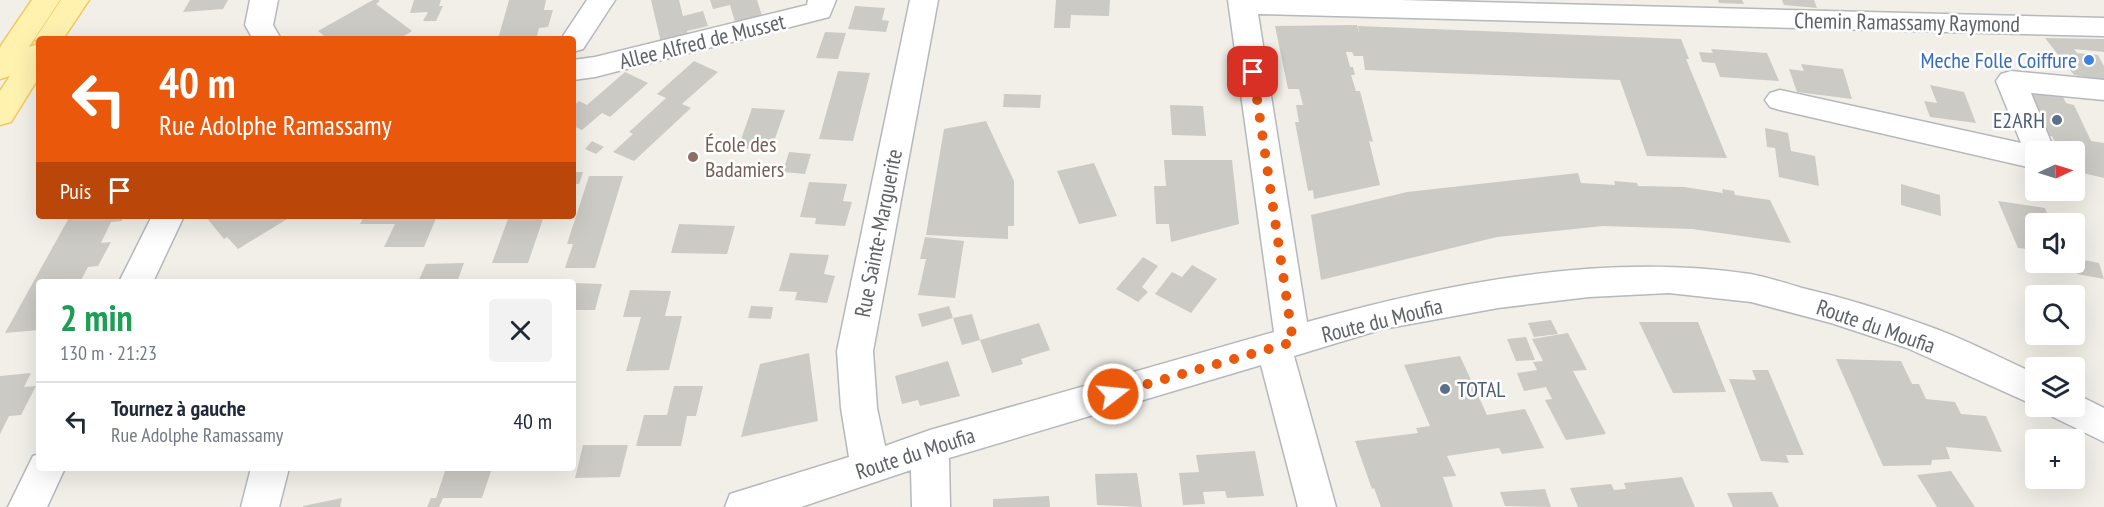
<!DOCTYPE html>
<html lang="fr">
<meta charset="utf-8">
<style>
body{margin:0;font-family:"PT Sans Narrow",sans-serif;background:#f2f2f3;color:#1f2937;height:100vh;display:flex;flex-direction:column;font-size:22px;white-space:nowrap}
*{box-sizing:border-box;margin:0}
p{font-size:20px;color:#747a83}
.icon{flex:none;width:33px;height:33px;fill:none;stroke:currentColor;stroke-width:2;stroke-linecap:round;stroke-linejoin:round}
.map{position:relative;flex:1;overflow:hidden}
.side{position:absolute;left:36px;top:279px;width:540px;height:192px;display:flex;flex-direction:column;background:#fff;border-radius:6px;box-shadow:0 6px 24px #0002}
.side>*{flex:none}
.top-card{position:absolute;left:36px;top:36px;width:540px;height:183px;border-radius:6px;box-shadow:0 6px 24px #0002;background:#ea580c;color:#fff;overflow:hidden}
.needle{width:39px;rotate:86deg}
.fabs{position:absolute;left:2025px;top:141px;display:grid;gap:12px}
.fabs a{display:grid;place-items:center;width:60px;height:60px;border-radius:6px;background:#fff;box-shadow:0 6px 24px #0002;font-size:30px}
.pin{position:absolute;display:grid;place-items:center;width:51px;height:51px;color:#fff;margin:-26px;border-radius:12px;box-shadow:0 3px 9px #0006}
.me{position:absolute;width:66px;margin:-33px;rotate:74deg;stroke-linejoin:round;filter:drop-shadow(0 0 4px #0008)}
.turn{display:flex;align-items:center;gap:21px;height:126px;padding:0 24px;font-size:27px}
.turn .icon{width:78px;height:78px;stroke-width:2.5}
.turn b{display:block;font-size:42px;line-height:51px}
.then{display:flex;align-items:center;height:57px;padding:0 24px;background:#0003;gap:12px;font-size:22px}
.round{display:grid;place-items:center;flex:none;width:63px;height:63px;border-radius:6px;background:#f2f2f3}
.summary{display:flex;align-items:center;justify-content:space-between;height:102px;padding:0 24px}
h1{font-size:36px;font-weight:700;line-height:45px;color:#1e9e55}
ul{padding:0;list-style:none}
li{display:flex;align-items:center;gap:18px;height:78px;padding:0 24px;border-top:2px solid #e0e1e3}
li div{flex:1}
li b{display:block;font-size:22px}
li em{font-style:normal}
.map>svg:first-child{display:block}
.building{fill:#cccac5}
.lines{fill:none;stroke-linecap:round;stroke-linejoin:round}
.minor-casing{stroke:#b5b8bc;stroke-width:3}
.major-casing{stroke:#f2c960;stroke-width:3}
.minor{fill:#fff;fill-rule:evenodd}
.major{fill:#fff2af;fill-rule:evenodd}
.route{stroke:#ea580c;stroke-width:10;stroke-dasharray:0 18}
.shop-dot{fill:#3f7fe0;stroke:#fff;stroke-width:2}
.service-dot{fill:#5c6f8a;stroke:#fff;stroke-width:2}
.education-dot{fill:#8d6e63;stroke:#fff;stroke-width:2}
.labels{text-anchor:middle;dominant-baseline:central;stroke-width:5;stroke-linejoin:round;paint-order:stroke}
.street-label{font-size:22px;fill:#5f6368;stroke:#fff}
.shop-label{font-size:22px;fill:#366cbe;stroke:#fff;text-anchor:end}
.service-label{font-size:22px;fill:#4e5e75;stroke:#fff;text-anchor:end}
.education-label{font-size:22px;fill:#785e54;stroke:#fff;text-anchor:start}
</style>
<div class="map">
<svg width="2104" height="507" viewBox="0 0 2104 507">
<rect width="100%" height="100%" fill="#f1efe8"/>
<path class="building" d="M190 0H228L223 9 183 12Z
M373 0H378L380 1 376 4 412 31 399 39H328L318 31Z
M414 0H441L439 6H443L436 21H423L428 12 410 13Z
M509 0H546L544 10H553L548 27 539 28 537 36 498 39Z
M651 0H679L683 16 703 11 708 26 687 31 690 40 662 47Z
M710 0H757L764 22 737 29 730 5 713 9Z
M1056 0H1110L1109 16 1071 15 1070 28H1054Z
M1718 0H1742L1744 4 1719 3Z
M1782 0H1814L1817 8 1784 5Z
M855 6 885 8 882 20 889 21 886 32 848 29Z
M1357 25 1359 34 1358 26 1681 39 1689 59H1686L1727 158 1647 156 1620 80 1365 70 1363 56H1354L1352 52H1346L1350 67H1353L1355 75H1351L1356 91H1360L1373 142 1369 141 1380 185 1314 199 1313 190 1308 191 1295 122H1299L1296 105H1303L1299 89H1288L1275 26Z
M825 32 846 33 838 59 816 58Z
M2045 38 2104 39V52L2074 49 2077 53 2098 55 2104 66V80L2074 75Z
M1711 49 1767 53 1779 81 1720 77 1715 63 1702 62 1699 52 1713 53Z
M694 61 718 72 682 104 691 108 634 161 613 152 633 134 629 132 666 98 657 94Z
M1801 64 1843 69 1852 99 1797 92 1789 69 1804 71Z
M838 71 870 73 853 141 819 139Z
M625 72 648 83 610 117 602 113 582 130 573 126V106L579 101 587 105Z
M1930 85 1964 92 1976 123 1930 117 1924 101 1937 103Z
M2028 90 2062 95 2066 103 2074 105 2091 141 2104 143V178L2074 171V152H2059L2055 149 2052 142H2055L2052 136H2048L2043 118 2033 117 2028 105 2037 106Z
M1004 94 1041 95 1040 108 1003 107Z
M1170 105 1203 106 1206 136 1172 135Z
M752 108 785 110 771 150 738 148Z
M986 121 1014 181V226H1008V239L926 235 944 129Z
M1765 128 1788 133 1791 151 1815 156 1819 186 1779 177 1775 148 1767 147Z
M592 141 604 147 596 154 585 149Z
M789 152 811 154 805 174 783 172Z
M1164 160H1232L1239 224 1171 242 1169 224H1156L1154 186H1166Z
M1094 163 1117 216 1079 224 1057 171Z
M573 172H583L579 184H573Z
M1578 173 1581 183 1615 185 1614 181 1637 183 1638 186 1684 187 1723 193 1722 189 1734 191 1735 195 1770 200 1791 243 1692 229 1603 226 1497 237 1321 280 1311 215 1407 192Z
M589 176H623L595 268H565L573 244H567Z
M809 182 847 184 843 201 852 202 845 226 815 224 816 218 800 217Z
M1901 184 1940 195 1941 216 1901 205Z
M1998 201 2045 208 2051 224H2036V250L2018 248Z
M70 216H124L122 221 111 222 101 243 111 242 98 266 88 267 80 282H39V330L5 333Z
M205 216H292L238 249 227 237 224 239Z
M364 216H437L424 247H384L395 224H360Z
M509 216H544L528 263H492Z
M679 224 735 226 727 254 671 253Z
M925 237 964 241 955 298 918 295 926 259H920Z
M790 253 829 255 824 274 835 276 827 303 795 300 797 292 779 291Z
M1143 257 1158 266 1142 287 1148 292 1138 302 1116 289Z
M2074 258 2099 263 2104 279 2077 274 2073 262Z
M464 263 457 282H418L426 264Z
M1192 265 1217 279 1191 313 1155 294 1172 272 1182 277Z
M573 283 602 284 595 310H573Z
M630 290 671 291 665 316H682L669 370 626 371 641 317H623Z
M751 306 773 307 771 319 748 318Z
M949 306 953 318 922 327 918 314Z
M972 314 980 340 962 345 953 318Z
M1551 320 1558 334 1534 337 1528 323Z
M1639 322H1698L1726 392 1673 393Z
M1039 323 1050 350 1021 359 1023 364 992 373 980 340Z
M1568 333 1587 370 1573 371 1606 434 1566 440 1545 400 1552 399 1546 387 1524 391 1517 373 1537 370 1533 362 1543 361 1532 339Z
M1526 337 1535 360 1516 361 1507 339Z
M809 353 818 421 741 437 760 364Z
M1460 356 1487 415 1525 409 1544 448 1502 454 1499 448 1447 456 1456 476 1443 477 1453 507H1381L1374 488 1372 489 1355 441 1418 433 1416 428 1430 426 1404 365Z
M1836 359 1901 361 1912 384H1919L1926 399 1955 402 1961 414 1986 416 2002 452 1946 447 1950 459 1932 460 1931 465 1883 466Z
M948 361 960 396 920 406 918 400 902 404 895 376Z
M1752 370H1768L1804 455H1786L1789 463 1761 461 1729 379 1756 380Z
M31 373 24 387 36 386 21 415 9 416 0 434V376Z
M674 386H703L696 416H687L681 446H636L644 415H667Z
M583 445H628L620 477 575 478Z
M1255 451 1264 496 1227 498 1225 491 1203 492 1205 504 1183 505 1179 473 1199 472 1196 455Z
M446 468H492L482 498H443L439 507H427L431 498H436Z
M1951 471 1975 507H1937L1917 475Z
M1137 473 1142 507 1097 505 1095 474Z
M1682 477 1695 507H1578L1570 488 1611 484 1614 490 1626 489 1624 483Z
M1545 489 1551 507 1505 506 1500 492Z
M1772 492 1779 507H1733L1727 493Z
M1049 496 1050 507H993V499Z
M342 498 340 507H303V506Z"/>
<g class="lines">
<defs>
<path id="minor" d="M250 0H278L273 25 281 39H253L245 25Z
M587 0H615L583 49 573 52V39H561Z
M808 0H836L829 17 595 77 573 80V60L595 57 807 5Z
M910 0H938L873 351 877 408 885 446 930 430 1274 332 1228 0H1400L2104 18V36L1258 14 1307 322C1446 283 1605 252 1750 274 1767 277 1785 283 1802 288 1845 298 1887 311 1928 326 1965 339 2000 358 2036 374V406L1907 348 1831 323 1751 302 1669 293 1589 297 1498 308 1383 329 1294 356 1336 507H1298L1261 365 949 458 950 507H912L911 470 801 507H725L730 494 849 457 841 408 837 351Z
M2011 71 2104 80V100L2031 93 2055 152H2036V169L1780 110 1770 107 1765 100 1770 93 1780 90 2021 143 1996 81 2001 74Z
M152 216H184L153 282H119Z
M2074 393 2104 408V442L2053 417 2048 406H2074Z
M39 454V468H65L47 507H8L33 456Z
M251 468H289L279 507H241Z"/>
<path id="major" d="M32 0H60L29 47 38 44 35 39 61 0H89L63 39H39V77L11 122 0 125V91L10 76 0 79V47Z"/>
</defs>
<use href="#minor" class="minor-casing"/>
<use href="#major" class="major-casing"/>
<use href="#minor" class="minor"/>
<use href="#major" class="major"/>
</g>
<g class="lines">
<path class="route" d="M1113 394 1293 342 1253 72"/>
</g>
<circle class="shop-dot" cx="2089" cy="60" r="6"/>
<g class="service-dot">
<circle cx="2057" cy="120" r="6"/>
<circle cx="1445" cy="389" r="6"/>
</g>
<circle class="education-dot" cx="693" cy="157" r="6"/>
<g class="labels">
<g class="street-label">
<text transform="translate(1907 22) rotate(1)">Chemin Ramassamy Raymond</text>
<text transform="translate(702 41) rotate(-14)">Allee Alfred de Musset</text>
<text transform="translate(878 233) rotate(-79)">Rue Sainte-Marguerite</text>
<text transform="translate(1382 320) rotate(-14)">Route du Moufia</text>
<text transform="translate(1876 326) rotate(19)">Route du Moufia</text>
<text transform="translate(915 453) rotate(-18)">Route du Moufia</text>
</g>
<g class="shop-label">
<text x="2077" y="60">Meche Folle Coiffure</text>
</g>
<g class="service-label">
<text x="2045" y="120">E2ARH</text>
<text x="1457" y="389" text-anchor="start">TOTAL</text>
</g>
<g class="education-label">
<text x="705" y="144">École des<tspan x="705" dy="25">Badamiers</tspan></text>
</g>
</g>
</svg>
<div class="fabs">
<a><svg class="needle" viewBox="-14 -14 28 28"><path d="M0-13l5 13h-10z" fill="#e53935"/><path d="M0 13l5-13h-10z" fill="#747a83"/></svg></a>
<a><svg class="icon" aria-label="sound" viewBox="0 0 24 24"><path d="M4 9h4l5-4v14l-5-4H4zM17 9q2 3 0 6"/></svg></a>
<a><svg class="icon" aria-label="search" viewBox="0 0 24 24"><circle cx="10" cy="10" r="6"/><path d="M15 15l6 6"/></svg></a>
<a><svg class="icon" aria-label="layers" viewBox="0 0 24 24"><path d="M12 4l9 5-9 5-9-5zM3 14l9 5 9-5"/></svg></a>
<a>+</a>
</div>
<div class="pin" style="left:1253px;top:72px;background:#d93025"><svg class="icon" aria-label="arrive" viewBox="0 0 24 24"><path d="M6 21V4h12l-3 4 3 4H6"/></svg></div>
<svg class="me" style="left:1113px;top:394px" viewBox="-20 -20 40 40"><circle r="17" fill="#ea580c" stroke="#fff" stroke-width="3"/><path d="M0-11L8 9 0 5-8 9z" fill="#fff"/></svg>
<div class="top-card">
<div class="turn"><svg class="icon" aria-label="left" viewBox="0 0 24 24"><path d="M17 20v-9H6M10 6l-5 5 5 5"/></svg><div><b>40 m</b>Rue Adolphe Ramassamy</div></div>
<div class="then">Puis<svg class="icon" aria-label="arrive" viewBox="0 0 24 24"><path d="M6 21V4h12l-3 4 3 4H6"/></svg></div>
</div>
<section class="side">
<div class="summary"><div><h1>2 min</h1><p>130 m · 21:23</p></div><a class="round"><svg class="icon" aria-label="close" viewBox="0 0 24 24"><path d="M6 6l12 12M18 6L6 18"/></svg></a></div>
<ul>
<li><svg class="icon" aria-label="left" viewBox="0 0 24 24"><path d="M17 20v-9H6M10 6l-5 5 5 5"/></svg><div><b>Tournez à gauche</b><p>Rue Adolphe Ramassamy</p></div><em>40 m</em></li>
</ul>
</section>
</div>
